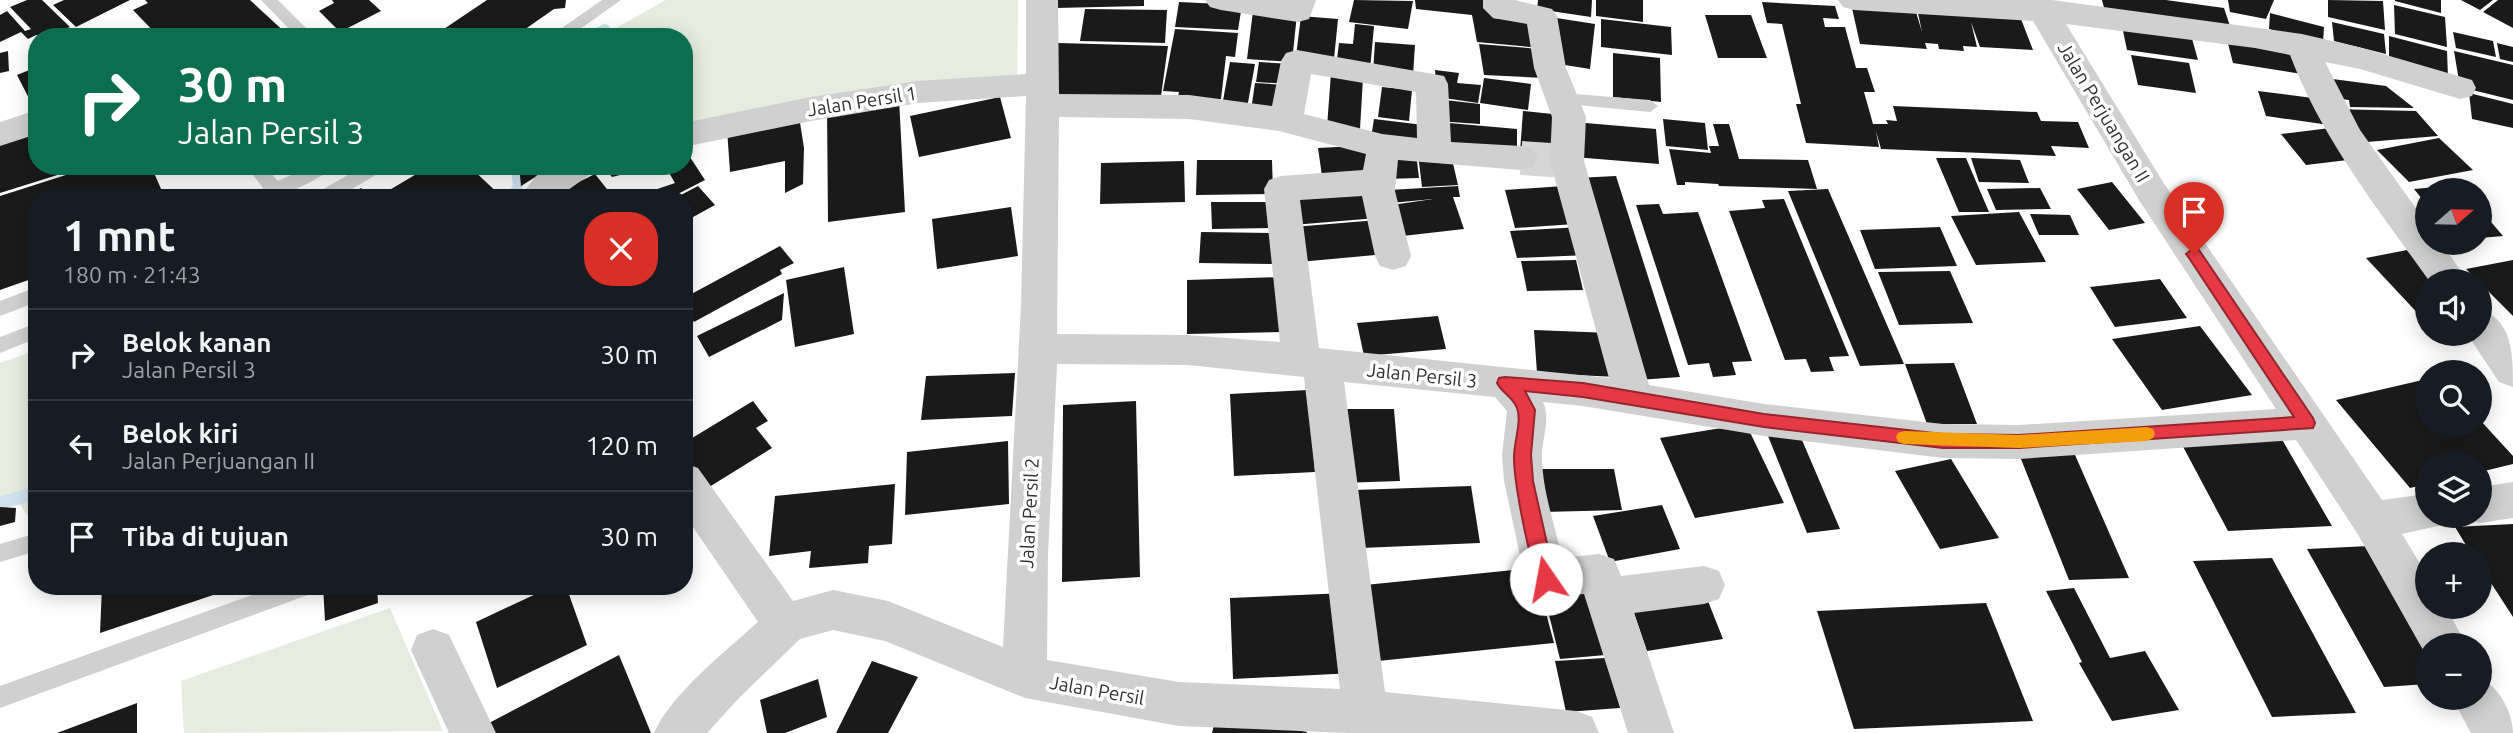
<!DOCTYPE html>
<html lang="id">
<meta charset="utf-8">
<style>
body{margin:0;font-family:Ubuntu,sans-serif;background:#242831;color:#f1f3f6;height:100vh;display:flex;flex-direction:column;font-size:26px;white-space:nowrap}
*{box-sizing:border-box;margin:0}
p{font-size:23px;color:#9ea1a6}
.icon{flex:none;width:38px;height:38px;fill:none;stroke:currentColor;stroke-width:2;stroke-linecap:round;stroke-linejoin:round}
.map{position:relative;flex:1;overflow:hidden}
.side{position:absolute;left:28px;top:189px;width:665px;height:406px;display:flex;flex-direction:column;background:#171b24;border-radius:28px;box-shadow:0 4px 18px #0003}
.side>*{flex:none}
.banner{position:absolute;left:28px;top:28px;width:665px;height:147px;border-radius:28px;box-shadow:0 4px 18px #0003;background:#0b6e4f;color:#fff;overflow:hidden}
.needle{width:46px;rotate:70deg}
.buttons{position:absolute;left:2415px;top:178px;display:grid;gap:14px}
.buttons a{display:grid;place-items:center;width:77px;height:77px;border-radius:50%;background:#171b24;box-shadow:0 4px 18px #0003;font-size:35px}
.pin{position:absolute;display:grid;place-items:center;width:60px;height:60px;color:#fff;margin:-72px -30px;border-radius:50% 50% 50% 0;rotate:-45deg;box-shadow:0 0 7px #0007}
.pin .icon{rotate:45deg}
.me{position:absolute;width:77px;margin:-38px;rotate:348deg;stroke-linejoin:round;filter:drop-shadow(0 0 5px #0008)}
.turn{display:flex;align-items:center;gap:24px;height:147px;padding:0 35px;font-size:32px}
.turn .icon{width:91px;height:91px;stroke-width:2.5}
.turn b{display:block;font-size:49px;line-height:60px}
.round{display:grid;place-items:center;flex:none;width:74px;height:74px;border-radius:28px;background:#242831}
.headline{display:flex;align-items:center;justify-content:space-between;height:119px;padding:0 35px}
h1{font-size:42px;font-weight:700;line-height:52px}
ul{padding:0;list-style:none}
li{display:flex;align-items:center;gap:21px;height:91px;padding:0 35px;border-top:2px solid #363941}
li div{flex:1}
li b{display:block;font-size:26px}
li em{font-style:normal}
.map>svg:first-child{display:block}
.green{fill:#e6ecdf}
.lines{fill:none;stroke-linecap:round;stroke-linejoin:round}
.stream-far1{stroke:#cfe2ee;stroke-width:10}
.stream{stroke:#cfe2ee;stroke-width:13}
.building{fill:#1a1a1a}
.street-tunnel{stroke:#d6d6d6;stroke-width:34;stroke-dasharray:34 18;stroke-linecap:butt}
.lane{fill:#d0d0d0;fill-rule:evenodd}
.street{fill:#d0d0d0;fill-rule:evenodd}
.route{fill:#e63946;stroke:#96252e;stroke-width:2}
.slow{fill:#f59e0b}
.labels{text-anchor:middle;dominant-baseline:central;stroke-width:7;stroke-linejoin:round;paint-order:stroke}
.street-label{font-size:19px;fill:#333;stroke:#fff}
</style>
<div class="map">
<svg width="2513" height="733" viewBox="0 0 2513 733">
<rect width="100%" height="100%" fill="#fff"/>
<path class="green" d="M666 0H1018L1017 80 684 128V37H600Z
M37 350V512L27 515 20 504 0 499V363Z
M390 608 443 731 184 733 181 681Z"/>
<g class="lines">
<path class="stream-far1" d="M590 37 605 29
M513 198 518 185 515 166"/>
<path class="stream" d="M0 503 37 493"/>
</g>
<path class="building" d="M27 0H42L70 27 46 37 36 35 28 39 21 32 0 42V15L7 11 25 31 31 29 10 7Z
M64 0H130L76 27 53 5Z
M145 0H250L290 37H159L133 10 148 3Z
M332 0H369L381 11 340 32 319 11 334 3Z
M487 0H566L565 8 554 9 514 37H432Z
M1056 0H1144V6L1055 8Z
M1354 0 1413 1 1408 29 1349 22Z
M1415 0H1496L1493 18 1541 23V48L1477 42 1472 15 1416 9Z
M1538 0H1592L1591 17 1537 9Z
M1596 0H1643V22L1596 16Z
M2102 0H2166L2224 8 2232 32 2106 15Z
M2228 0H2274L2266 19 2230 12Z
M2328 0 2383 1 2385 30 2328 17Z
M2395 0H2441V13L2395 1Z
M2461 0H2493L2480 10Z
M2498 0H2513V28L2483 12Z
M1179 2 1242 5 1238 30 1175 27Z
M1762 2 1835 6 1839 19 1823 18 1825 27H1845L1856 68H1867L1875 92H1864L1873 124H1888L1886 120 1897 121 1893 106 2037 112 2041 121 2078 122 2089 148 2051 146 2056 156 1881 149 1876 131 1879 147 1806 143 1796 104H1801L1782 24 1767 23Z
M2394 5 2445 17 2447 47 2395 34Z
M1852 8 1916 12 1922 32 1918 13 2021 19 2033 50 1980 47 1971 22 1977 47 1963 46 1964 51 1939 49 1938 44 1925 43 1927 49 1860 44Z
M1085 9 1167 10 1165 43 1080 41Z
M1253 11 1297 14 1292 62 1247 59Z
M2270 13 2324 27 2323 43 2269 29Z
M1705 15H1751L1767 58H1718Z
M1301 16 1338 19 1334 59 1296 56Z
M1550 17 1595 24 1590 69 1552 63Z
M1601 19 1671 27 1672 55 1601 47Z
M2332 22 2384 34 2386 54 2334 41Z
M1355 24 1374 26 1370 70 1336 67 1339 43 1353 44Z
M2122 26 2191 35 2198 60 2127 50Z
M1175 29 1238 33 1235 57 1226 56 1221 99 1177 101 1179 92 1163 91Z
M2453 32 2493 41 2496 57 2456 48Z
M2226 36 2299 47 2302 74 2233 63Z
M2389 36 2447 51 2448 77 2389 61Z
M1375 42 1415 45 1413 75 1373 72Z
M1058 43 1168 46 1160 103 1056 101Z
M2497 43 2513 47V62L2500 59Z
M1479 44 1540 49 1544 78 1484 75Z
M8 51 9 71 0 73V53Z
M2454 51 2513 65V100L2460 87Z
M1613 53 1660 58 1661 102 1613 97Z
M2131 55 2189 63 2196 93 2138 85Z
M1230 62 1255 64 1247 108 1222 106Z
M1259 62 1292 64 1290 84 1256 82Z
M37 67V114L17 75Z
M1435 70 1459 73 1457 83 1481 85 1478 103 1437 97Z
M1331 73 1363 78 1360 129 1327 127Z
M1484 78 1531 84 1528 110 1480 103Z
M2325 78 2386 86 2414 108 2350 107 2349 100 2332 98Z
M1255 83 1288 85 1285 113 1251 110Z
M1382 87 1412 90 1409 121 1378 117Z
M2258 91 2320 99 2329 125 2266 116Z
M2469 93 2513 104V128L2472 119Z
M1000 97 1011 138 919 157 910 116Z
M899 99 905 212 828 222 827 108Z
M1436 99 1480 104V124L1436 121Z
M2331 109 2416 111 2438 136 2355 143Z
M1523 111 1562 115 1561 156 1520 152Z
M799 116 804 148 803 184 785 193V161L730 172 727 129Z
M1374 119 1432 126 1430 150 1371 138Z
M1663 119 1705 123 1708 150 1666 146Z
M1438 122 1517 129V156L1437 150Z
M1574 122 1656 129 1659 164 1574 157Z
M1713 124H1729L1739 159 1808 160 1817 189 1719 186 1718 184 1685 182V185H1677L1669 149 1711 153 1709 146H1719Z
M37 125V166L83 167 0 193V137Z
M2330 128 2356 159 2306 165 2281 134Z
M2439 138 2473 170 2409 182 2377 150Z
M1356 146 1379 147 1377 181 1323 183 1318 148Z
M684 148 705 180 670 198H631L675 183 665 166H684Z
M1384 150 1416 153 1419 178 1384 179Z
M1418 154 1452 159 1458 185 1422 187Z
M1936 158H1966L1989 212H1959Z
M1971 158 2020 160 2029 183 1979 182Z
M1197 160H1272L1273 194 1196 195Z
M1184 161 1185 202 1100 204 1101 163Z
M94 166H151L165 198H37V277L0 290V196Z
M430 166H469L503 198H376Z
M519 166H553L521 186Z
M603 166H652V167L612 177Z
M595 174 614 198H546Z
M1616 176 1680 377 1638 380 1577 178Z
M2112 182 2145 223 2109 230 2077 189Z
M1370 184 1377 218 1293 225 1287 191Z
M2459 185 2464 191H2427V205L2414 189Z
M698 186 715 205 684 222V198H675Z
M1458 186 1460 197H1453L1464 229 1394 237 1385 206 1433 199 1391 203 1389 190Z
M1564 186 1575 224 1515 228 1505 190Z
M361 188 372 198H344Z
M2040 188 2051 209 1996 210 1987 189Z
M1828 189 1904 364 1860 366 1788 191Z
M1784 199 1849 356 1829 357 1834 371 1811 372 1806 359 1785 360 1729 211 1765 208 1762 200Z
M1211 202H1272L1273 228 1212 229Z
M1659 204 1663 214 1698 212 1752 361 1732 362 1736 375 1713 377 1709 363 1688 365 1636 205Z
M1011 207 1018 256 937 269 932 219Z
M2480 209 2503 236 2480 238Z
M2019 212 2046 262 1976 265 1951 216Z
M2030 214 2070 215 2079 235H2039Z
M1378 220 1386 254 1299 262 1293 227Z
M1581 227 1588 255 1517 258 1510 231Z
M1940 227 1957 266 1875 269 1860 230Z
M1201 232 1277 233V264L1199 263Z
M780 246 794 263 780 270 782 274 694 322 684 309V298Z
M2407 250 2438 282H2427V319L2424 320 2366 258Z
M1576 260 1583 290 1527 291 1521 261Z
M2513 260V316L2466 269Z
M844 267 854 334 795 347 786 280Z
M1950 271 1973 323 1899 325 1878 272Z
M1282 277 1285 332 1187 334V280Z
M2160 279 2187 318 2115 327 2090 287Z
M784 293 782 320 709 357 697 336Z
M1438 316 1446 349 1364 356 1357 323Z
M2200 326 2252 395 2162 410 2112 339Z
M1534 330 1611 333 1616 377 1537 373Z
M1954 363 1977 424H1927L1905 364Z
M1015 373 1012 416 921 420 926 376Z
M2427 379V425H2480V420L2513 456V464L2480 472V464H2427V484L2410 488 2336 400Z
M1308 390 1315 472 1234 476 1230 394Z
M753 401 768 421 756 428 772 448 706 489 684 458V443Z
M1136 401 1140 577 1062 582 1063 405Z
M1337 409H1394L1400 481 1341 483Z
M1746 424 1784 503 1695 518 1660 438Z
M1799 433 1840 529 1807 533 1768 436Z
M2280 436 2332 526 2228 531 2180 441Z
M1008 441 1009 504 905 515 907 452Z
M2072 448 2129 578 2069 580 2017 449Z
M1951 459 1999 538 1940 549 1895 471Z
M1536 469H1614L1622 510 1543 512Z
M895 484 892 544 869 546 868 563 809 568 811 551 769 556 775 496Z
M1471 486 1480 543 1361 548 1354 490Z
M1662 505 1680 549 1610 562 1593 516Z
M0 507 16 508 15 522 0 526Z
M2513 524V617L2480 566V555H2472L2455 527Z
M2369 546 2427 646V684L2384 687 2307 549Z
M2272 558 2356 713 2272 717 2193 561Z
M1534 568 1554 643 1378 661 1365 585Z
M1597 579 1617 654 1560 659 1541 583Z
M102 586H237V587L100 633Z
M323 586H377L378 603 325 621Z
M553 586H566L587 645 497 688 476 622Z
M2074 588 2110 658 2145 651 2179 710 2112 721 2079 663 2082 662 2046 591Z
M1346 593 1354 673 1233 679 1230 598Z
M1706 596 1723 639 1647 651 1632 607Z
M1986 603 2033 721 1854 729 1817 611Z
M619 655 651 733H492L489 723Z
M1621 657 1633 707 1566 712 1555 661Z
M872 661 918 677 888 733H836Z
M818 679 827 717 785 733H767L760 700Z
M137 703V733H57Z
M1217 713 1307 732V733H1212Z"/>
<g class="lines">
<path class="street-tunnel" d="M1521 158 1567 161"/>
<path class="lane" d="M261 0H278L315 37H297Z
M602 0H621L569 37H549Z
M1562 93 1650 100 1658 106 1650 112 1556 103 1554 99 1556 95Z
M246 166H264L278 181 311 166H333L331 170C303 187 284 198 250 198L263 188Z
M364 166H386L384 170 337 198H313L316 193Z
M37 287V302L0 316V301Z
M37 323V338L0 353V337Z
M37 533V551L0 562V544Z
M277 586H316L313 593 0 708V686Z"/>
<path class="street" d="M1026 0H1058L1059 94 1189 95 1272 106 1281 61 1286 53 1297 50 1444 76 1448 84 1451 142 1521 146 1533 149 1538 158 1533 167 1521 170 1398 160 1395 191 1411 256 1406 266 1393 270 1380 266 1375 256 1362 196 1300 200 1319 348 1609 378 1550 161 1552 117 1534 68 1527 24 1493 18 1483 8V0H1515L1552 9 1557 16 1566 68 1586 117 1584 161 1649 385 1764 404 1943 424 2019 425 2276 409 2139 200 2033 21 1854 10 1843 7 1838 0H2052L2302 34 2362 48 2472 80 2476 88 2472 96 2460 99 2360 69 2325 62 2360 130 2427 224V243H2442L2468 282H2430C2378 209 2322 139 2290 55L2255 48 2066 24 2163 182 2382 500 2427 494V516H2446L2442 525 2402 534 2427 575V607H2446L2467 646H2427V657L2357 533 2296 440 2019 459 1943 458 1764 436 1583 406 1543 402C1551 418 1542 438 1542 456 1542 490 1555 525 1562 558L1599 554 1614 559 1621 576 1704 566 1719 571 1725 585 1719 599 1704 604 1634 613 1674 733H1628L1584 594 1546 598 1531 593 1525 579 1504 481 1502 455 1507 411 1495 397 1344 382 1385 692 1576 711 1592 717 1599 733H1348L1179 726 1025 698 885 641 833 630 800 639 739 698 707 733H654C671 694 726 651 758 622L684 514V463L698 468 793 601 833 590 888 601 1003 647 1021 305 1026 96 918 103 811 121 684 147V123L811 97 918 81 1026 74ZM1311 74 1416 92 1417 138 1382 134 1304 114ZM1059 117 1189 119 1279 131 1366 154 1363 170 1281 176 1269 180 1264 189 1280 342 1188 335 1057 334ZM1057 364 1188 365 1304 377 1340 689 1179 682 1047 660 1048 554Z
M1205 0H1316L1309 19 1298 22 1221 10 1210 7Z
M37 110V134L0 146V122Z
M551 166H594L589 175 557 198H519L536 176Z
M2480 309C2513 321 2513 354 2513 387L2499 382 2467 334H2480Z
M2513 482V518L2480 523 2465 518 2480 516V487Z
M433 629 449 635 496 733H449L411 650 417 635Z
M2480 678C2499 686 2513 713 2513 733H2471L2452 698H2480Z"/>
</g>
<path class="route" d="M2194 248 2199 250 2313 418 2315 423 2313 428 2019 448H1943L1764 427 1583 397 1525 391 1535 410 1531 455 1533 481 1555 579 1552 584 1546 587 1540 584C1529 561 1514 483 1514 457 1514 442 1522 421 1517 408 1513 397 1502 393 1497 383L1499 378 1505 377 1583 383 1764 414 1943 434 2019 435 2294 417 2189 258 2186 254Z"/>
<path class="slow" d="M2147 427 2153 429 2155 434 2153 438 2147 441 2019 448 1904 444 1898 442 1896 437 1898 433 1904 431 2019 435Z"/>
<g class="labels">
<g class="street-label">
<text transform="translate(862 101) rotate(-9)">Jalan Persil 1</text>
<text transform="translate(2104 112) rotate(59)">Jalan Perjuangan II</text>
<text transform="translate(1422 375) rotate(6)">Jalan Persil 3</text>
<text transform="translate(1029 513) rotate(-87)">Jalan Persil 2</text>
<text transform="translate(1097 690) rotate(10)">Jalan Persil</text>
</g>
</g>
</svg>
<div class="buttons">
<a><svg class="needle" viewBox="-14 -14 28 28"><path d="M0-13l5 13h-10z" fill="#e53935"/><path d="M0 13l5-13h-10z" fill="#9ea1a6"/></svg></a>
<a><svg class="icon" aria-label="sound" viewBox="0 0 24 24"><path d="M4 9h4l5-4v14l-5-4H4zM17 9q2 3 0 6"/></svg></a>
<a><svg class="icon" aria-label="search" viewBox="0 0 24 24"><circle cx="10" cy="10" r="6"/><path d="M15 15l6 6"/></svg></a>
<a><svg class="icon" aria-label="layers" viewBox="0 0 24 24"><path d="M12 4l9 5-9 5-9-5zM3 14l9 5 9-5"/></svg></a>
<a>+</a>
<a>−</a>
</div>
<div class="pin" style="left:2194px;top:254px;background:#d93025"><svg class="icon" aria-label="arrive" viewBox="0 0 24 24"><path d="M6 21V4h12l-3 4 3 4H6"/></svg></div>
<svg class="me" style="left:1546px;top:579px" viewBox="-20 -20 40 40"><circle r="19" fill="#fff"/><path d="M0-13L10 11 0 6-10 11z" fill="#e63946"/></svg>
<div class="banner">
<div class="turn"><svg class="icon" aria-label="right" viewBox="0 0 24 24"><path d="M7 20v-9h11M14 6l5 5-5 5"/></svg><div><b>30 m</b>Jalan Persil 3</div></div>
</div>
<section class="side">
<div class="headline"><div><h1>1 mnt</h1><p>180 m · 21:43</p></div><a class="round" style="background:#d93025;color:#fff"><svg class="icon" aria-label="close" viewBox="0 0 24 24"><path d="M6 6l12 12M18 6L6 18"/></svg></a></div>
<ul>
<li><svg class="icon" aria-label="right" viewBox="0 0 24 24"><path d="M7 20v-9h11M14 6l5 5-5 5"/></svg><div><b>Belok kanan</b><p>Jalan Persil 3</p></div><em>30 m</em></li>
<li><svg class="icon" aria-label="left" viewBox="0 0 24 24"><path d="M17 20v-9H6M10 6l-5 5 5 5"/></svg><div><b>Belok kiri</b><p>Jalan Perjuangan II</p></div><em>120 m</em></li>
<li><svg class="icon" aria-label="arrive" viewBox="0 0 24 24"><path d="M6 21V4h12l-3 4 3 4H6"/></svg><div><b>Tiba di tujuan</b></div><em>30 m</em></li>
</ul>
</section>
</div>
